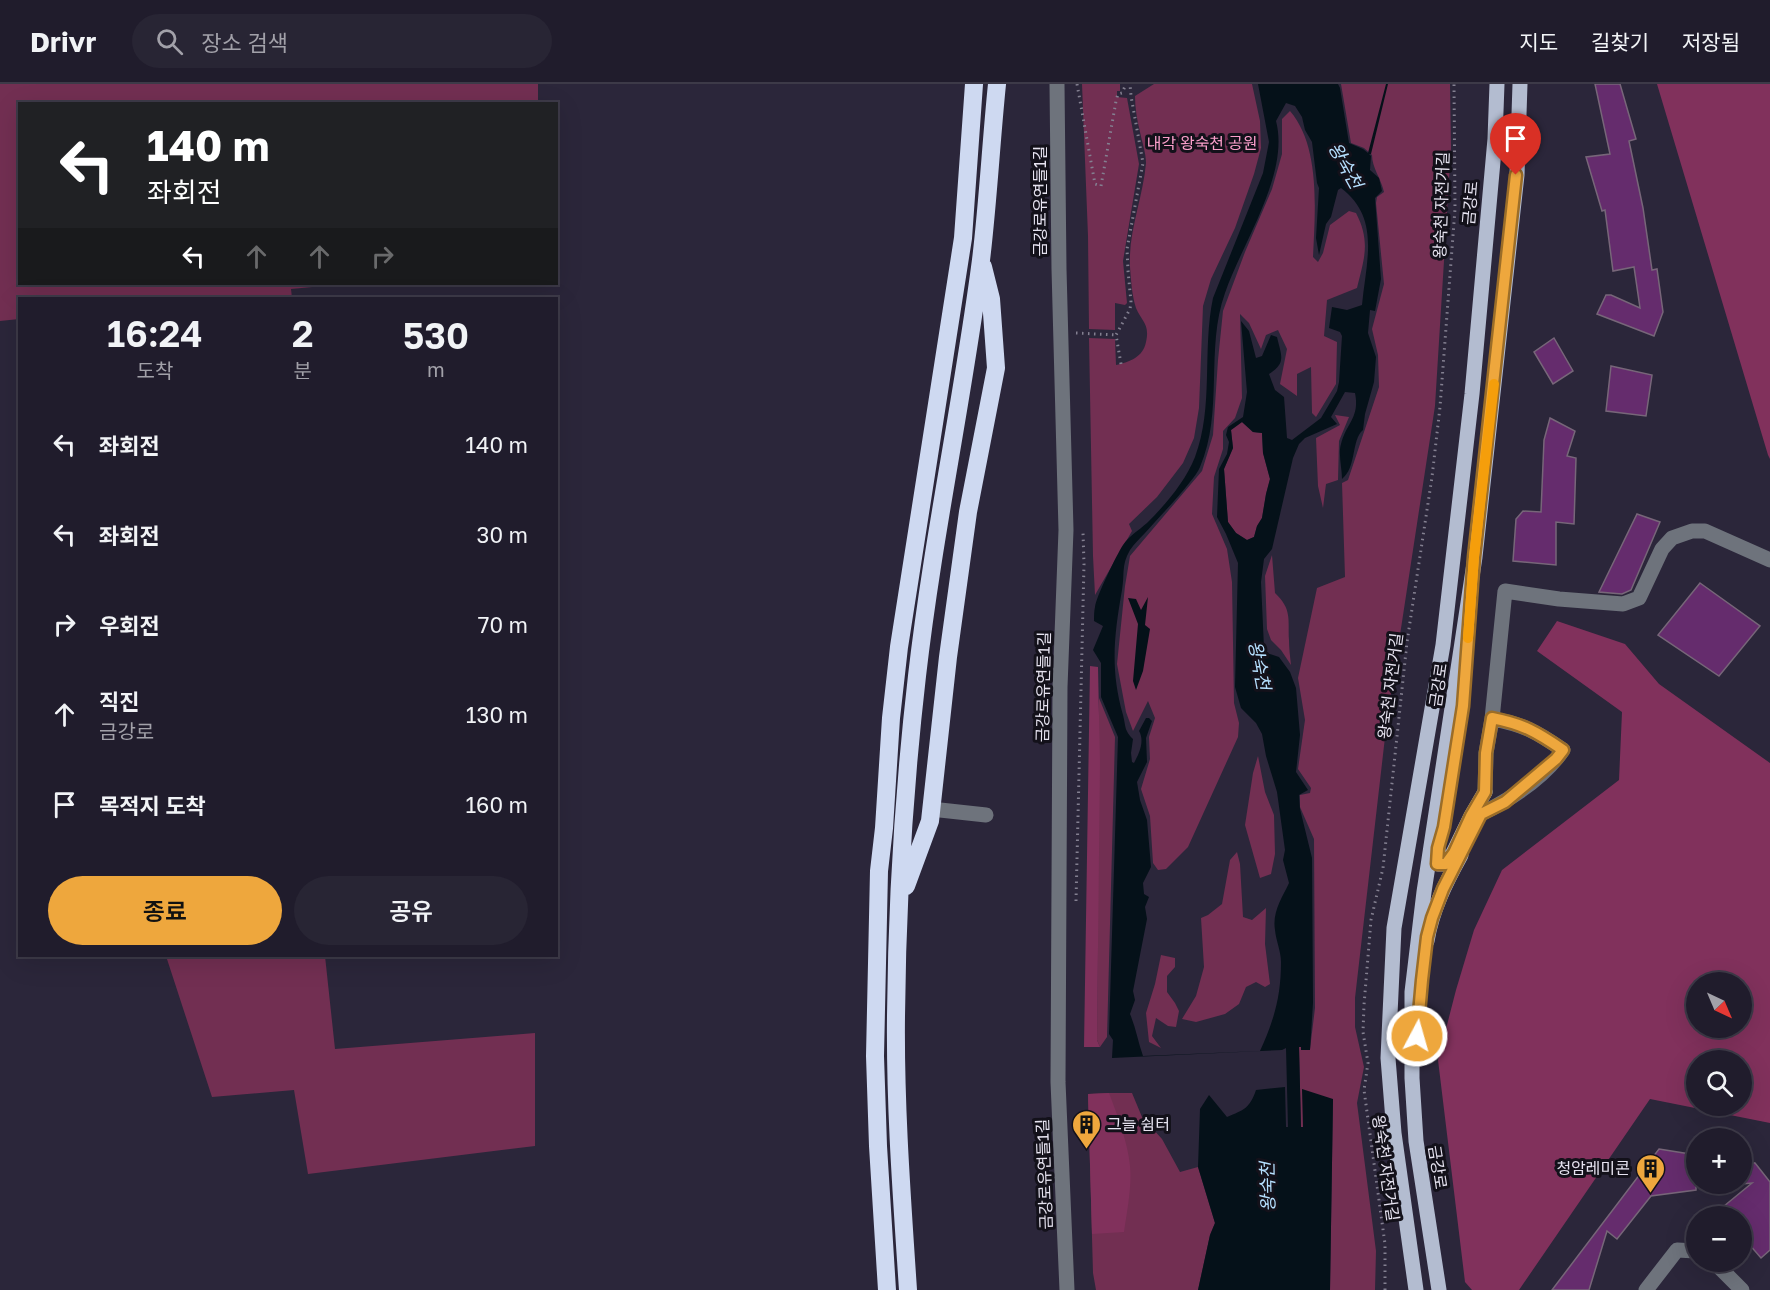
<!DOCTYPE html>
<html lang="ko">
<meta charset="utf-8">
<style>
body{margin:0;font-family:"Golos Text","Noto Sans KR",sans-serif;background:#282534;color:#f1f3f6;height:100vh;display:flex;flex-direction:column;font-size:22px;white-space:nowrap}
*{box-sizing:border-box;margin:0}
p{font-size:20px;color:#a2a1a9}
.icon{flex:none;width:33px;height:33px;fill:none;stroke:currentColor;stroke-width:2;stroke-linecap:round;stroke-linejoin:round}
.map{position:relative;flex:1;overflow:hidden}
.sheet{position:absolute;left:18px;top:213px;width:540px;height:660px;display:flex;flex-direction:column;background:#201c2c;border-radius:0px;box-shadow:0 6px 24px #0002,0 0 0 2px #3d3a48}
.sheet>*{flex:none}
.top-card{position:absolute;left:18px;top:18px;width:540px;height:183px;border-radius:0px;box-shadow:0 6px 24px #0002,0 0 0 2px #3d3a48;background:#202124;color:#fff;overflow:hidden}
.needle{width:39px;rotate:136deg}
.controls{position:absolute;left:1686px;top:888px;display:grid;gap:12px}
.controls a{display:grid;place-items:center;width:66px;height:66px;border-radius:50%;background:#201c2c;box-shadow:0 6px 24px #0002,0 0 0 2px #3d3a48;font-size:30px}
.pin{position:absolute;display:grid;place-items:center;width:51px;height:51px;color:#fff;margin:-62px -26px;border-radius:50% 50% 50% 0;rotate:-45deg;box-shadow:0 0 6px #0007}
.pin .icon{rotate:45deg}
.me{position:absolute;width:66px;margin:-33px;rotate:6deg;stroke-linejoin:round;filter:drop-shadow(0 0 4px #0008)}
.turn{display:flex;align-items:center;gap:21px;height:126px;padding:0 30px;font-size:27px}
.turn .icon{width:78px;height:78px;stroke-width:2.5}
.turn b{display:block;font-size:42px;line-height:51px}
.lanes{display:flex;align-items:center;height:57px;padding:0 30px;background:#0003;justify-content:center;gap:30px;direction:ltr}
.lanes .off{opacity:.35}
.eta{display:flex;justify-content:space-evenly;align-items:center;height:102px;text-align:center}
.eta b{font-size:36px;font-weight:600;line-height:42px}
.cta{display:flex;gap:12px;margin-top:auto;padding:12px 30px}
.cta a{flex:1;height:69px;border-radius:36px;background:#eea73d;color:#111;font-size:24px;font-weight:600;line-height:69px;text-align:center}
.cta a+a{background:#282534;color:#f1f3f6}
ul{padding:0;list-style:none}
li{display:flex;align-items:center;gap:18px;height:90px;padding:0 30px}
li div{flex:1}
li b{display:block;font-size:22px}
li em{font-style:normal}
header{display:flex;align-items:center;gap:36px;box-sizing:border-box;height:84px;padding:0 30px;background:#201c2c;border-bottom:2px solid #3d3a48}
header strong{font-size:28px}
nav{display:flex;gap:33px;margin-inline-start:auto;font-size:21px}
.search{width:420px;height:54px;background:#282534;display:flex;align-items:center;gap:15px;box-sizing:border-box;padding:0 21px;border-radius:33px;color:#a2a1a9;font-size:22px}
.map>svg:first-child{display:block}
.green{fill:#722f52}
.forest{fill:#81315c;fill-rule:evenodd}
.water{fill:#051119;fill-rule:evenodd}
.building{fill:#652c6d;stroke:#776679;stroke-width:1.5}
.lines{fill:none;stroke-linecap:round;stroke-linejoin:round}
.path{stroke:#848091;stroke-width:3;stroke-dasharray:1.5 4.5;stroke-linecap:butt}
.minor{stroke:#6e737c;stroke-width:15}
.major{stroke:#b3bcd0;stroke-width:15}
.highway{stroke:#ced9f1;stroke-width:18}
.route-casing{stroke:#9b6d28;stroke-width:15}
.route{stroke:#eea73d;stroke-width:10}
.slow{stroke:#f59e0b;stroke-width:10}
.labels{text-anchor:middle;dominant-baseline:central;stroke-width:6;stroke-linejoin:round;paint-order:stroke}
.park-label{font-size:16px;fill:#fb9fcb;stroke:#13111a}
.street-label{font-size:16px;fill:#e6e3f0;stroke:#13111a}
.poi-label{font-size:16px;fill:#e6e3f0;stroke:#13111a;text-anchor:start}
.water-label{font-size:18px;font-style:italic;fill:#b5dffe;stroke:#13111a}
</style>
<header>
<strong>Drivr</strong>
<div class="search"><svg class="icon" aria-label="search" viewBox="0 0 24 24"><circle cx="10" cy="10" r="6"/><path d="M15 15l6 6"/></svg>장소 검색</div>
<nav><a>지도</a><a>길찾기</a><a>저장됨</a></nav>
</header>
<div class="map">
<svg width="1770" height="1206" viewBox="0 0 1770 1206">
<rect width="100%" height="100%" fill="#2b263a"/>
<path class="green" d="M0 0H538V20H20V200H344L291 205 292 214H20L19 235 0 237Z
M1082 0H1120V7H1117V13L1127 14 1139 80 1123 177 1127 219 1125 221 1115 219V246L1089 245 1088 152Z
M1154 0H1252L1260 37 1261 64 1254 90 1235 144 1211 195 1203 222 1199 324 1194 354 1183 379 1157 413 1129 440 1132 447 1095 511 1093 472 1089 254 1115 255 1116 281C1130 278 1143 273 1146 258 1150 240 1142 238 1136 224 1132 212 1131 196 1130 183 1128 148 1143 114 1146 79 1146 69 1142 58 1140 48 1137 36 1135 24 1135 12Z
M1341 0H1450L1451 64 1435 322 1387 636 1355 914V943L1364 983 1357 1019 1376 1167 1375 1206H1330L1333 1015 1303 1043H1301L1299 963H1301V966L1310 965 1315 924 1314 755 1300 723V711L1310 709 1311 704 1298 685 1305 636 1298 594 1317 504 1345 493 1342 399 1348 396 1379 303 1378 271 1372 245 1384 200 1376 119 1377 113 1384 108C1381 94 1372 84 1372 71L1364 64 1351 59Z
M1290 27C1321 63 1315 128 1313 173L1318 178 1323 169 1330 141 1349 127 1356 129C1371 158 1364 175 1357 204L1327 216 1324 252 1337 258 1336 300 1316 333 1312 329 1311 283 1297 290V312L1280 300 1287 265 1278 246 1266 251 1261 265 1249 239 1240 230 1242 314 1235 334 1223 347V365L1214 393 1212 430 1227 465 1232 498 1234 619 1239 639 1238 653 1188 763 1166 785 1158 786 1153 779 1150 732 1141 705 1150 675 1149 653 1155 634 1148 617 1133 647 1126 628 1117 580 1125 502 1130 472 1202 387 1213 351 1218 276 1223 227 1245 168 1272 105 1282 70V35Z
M1335 331 1349 333 1339 357 1338 396 1326 400 1323 424 1318 402 1316 354 1340 341Z
M1242 338 1253 348 1262 349 1263 369 1270 395 1266 410 1262 434 1257 442 1254 453 1247 456 1236 449 1228 438 1224 385 1233 364 1231 346Z
M1272 471 1275 509C1292 525 1288 535 1289 556 1289 564 1290 572 1291 581L1281 566 1271 556 1267 545 1265 492Z
M1099 614 1115 653 1107 953 1100 963 1097 956Z
M1258 672 1265 708 1274 731 1275 770 1271 790 1260 794 1245 741 1253 689Z
M1237 768 1240 780 1243 833 1252 836 1266 824 1265 860 1270 900 1265 903 1256 898 1246 903 1239 920 1225 930 1196 938 1182 935 1196 912 1204 883 1201 834 1208 831 1222 820 1230 776Z
M1161 871 1175 874V883L1167 892V908L1175 919 1179 927 1176 943 1168 942 1156 934 1152 952 1161 964 1149 958 1146 929 1155 900Z
M166 872H325L335 965 535 949V1062L308 1090 294 1006 212 1013Z
M1109 1009H1132L1142 1033 1162 1055 1180 1088 1198 1083 1215 1139 1210 1151 1198 1206H1096L1093 1189 1088 1010Z"/>
<path class="forest" d="M1657 0H1770V375L1768 371Z
M1557 537 1625 560 1659 600 1770 679V1039L1650 1015 1519 1206H1472L1465 1198 1438 976 1456 906 1474 846 1502 786 1619 696 1622 628 1537 567ZM1696 898H1742V944H1696ZM1696 976H1742V1022H1696Z
M1090 582 1098 583 1100 679 1097 956 1100 963H1084Z
M1109 1009C1117 1030 1128 1059 1130 1082 1132 1103 1127 1127 1124 1148L1092 1150 1088 1010Z"/>
<path class="water" d="M1258 0H1338L1340 4 1349 59 1363 65 1368 69 1386 0H1388L1371 70H1369L1371 72 1370 86 1379 94 1382 107 1375 114 1381 195 1375 227 1370 226 1368 249 1376 273 1374 298 1365 330 1363 346C1351 356 1357 383 1342 395 1342 384 1338 370 1341 360 1346 339 1360 334 1355 309L1345 308 1331 333 1337 340 1305 354 1299 360 1293 374 1272 465 1264 475 1261 498 1264 564 1267 569 1279 573 1290 588 1296 604 1300 651 1296 688 1308 706 1299 711 1300 725 1312 774 1313 919 1310 966H1301V963H1299L1301 1043H1303L1302 1005 1333 1015 1330 1206H1198L1210 1151 1215 1139 1198 1083 1200 1025 1209 1011 1227 1033C1244 1026 1250 1024 1256 1006L1285 1003 1286 1043H1288L1286 964 1282 966 1112 974 1113 956 1109 950 1118 653 1101 613V579L1093 566 1103 542 1094 537C1094 532 1094 527 1095 523 1096 513 1117 470 1123 461 1129 452 1139 446 1147 439 1166 420 1185 398 1195 373 1214 323 1202 266 1213 214L1263 89 1269 58ZM1286 19 1295 22 1302 33 1305 46 1312 58 1317 99 1319 104 1316 154 1319 171 1326 140 1331 133 1338 106 1341 104C1381 134 1366 178 1362 221L1347 226 1332 223 1329 244 1340 248 1342 252 1339 298 1337 307 1321 334 1292 356 1287 354 1284 313 1275 306 1269 290C1287 279 1281 271 1277 253L1271 251 1262 272 1256 274 1249 247 1241 237 1247 308 1243 333 1228 343 1226 351 1229 358 1227 370 1219 385 1217 433 1226 450 1238 479 1235 603 1241 624 1256 639 1262 650 1266 672 1277 708 1285 766 1283 776 1289 799C1282 814 1272 828 1275 846 1276 857 1281 867 1281 878 1281 913 1274 936 1260 967L1143 972C1138 958 1136 944 1130 930L1135 916 1133 907 1147 835 1145 823 1149 813 1144 810 1143 799 1151 783 1147 736 1140 716 1137 698 1147 678 1146 654 1152 637 1149 634H1146L1139 647C1145 657 1139 670 1134 679L1132 678 1131 669 1133 655C1124 646 1126 643 1123 631 1110 585 1114 552 1122 506 1125 489 1121 482 1130 466 1134 460 1140 454 1145 449 1160 432 1176 416 1190 398 1194 393 1198 388 1200 383 1224 327 1205 265 1225 209 1242 159 1290 90 1276 37ZM1242 338 1253 348 1262 349 1263 369 1270 395 1266 410 1262 434 1257 442 1254 453 1247 456 1236 449 1228 438 1224 385 1233 364 1231 346Z
M1148 513 1145 541 1150 545 1143 587 1136 606 1133 597 1138 540 1128 514 1136 515 1141 526Z"/>
<path class="building" d="M1595 0H1620L1636 55 1629 57 1643 124 1652 186 1657 185 1663 228 1654 252 1597 230 1606 211H1611L1640 224 1634 183 1613 187 1605 126 1602 127 1586 73 1610 70Z
M1554 254 1573 287 1553 300 1534 268Z
M1611 282 1652 291 1646 332 1606 327Z
M1550 334 1575 347 1567 372 1576 374 1574 440 1556 438V481L1513 477 1516 435 1523 427 1541 428 1544 356Z
M1637 430 1660 438 1631 506 1622 510 1599 508Z
M1700 499 1760 542 1719 592 1658 551Z
M1659 1065 1696 1071V1106L1651 1112 1617 1155 1607 1147 1589 1206H1552Z
M1742 1078 1755 1079 1770 1098V1166L1761 1174 1742 1152V1132H1712L1752 1099 1742 1100Z"/>
<g class="lines">
<path class="path" d="M1077 0 1095 100 1101 102 1116 17 1118 10 1122 9 1126 0
M1076 249 1116 251
M1121 280 1116 251 1130 225 1131 218 1128 187 1127 165 1143 79 1131 12 1130 0
M1076 817 1084 480 1083 449
M1385 1206V1160L1364 1006 1368 979 1363 948 1364 921 1371 836 1383 784 1407 558 1432 393 1440 323 1455 125 1454 0"/>
<path class="minor" d="M1057 0 1059 185 1066 446 1060 603 1058 998 1067 1206
M1492 635 1505 507 1559 515 1623 520 1639 514 1662 465 1672 454 1692 447H1705L1770 476
M931 725 986 731
M1481 730C1511 715 1544 694 1563 666 1537 648 1523 640 1492 635L1486 669 1485 708
M1714 1178 1742 1206
M1646 1206 1677 1166 1696 1167"/>
<path class="major" d="M1438 762V780H1446L1453 769 1471 732 1485 708
M1427 857C1432 826 1446 798 1461 771
M1416 1206 1394 1049 1388 974 1394 844 1443 561 1472 310 1495 55 1497 0
M1439 1206 1416 1057 1412 994V908L1424 808 1475 473 1517 91 1520 0"/>
<path class="highway" d="M906 802 930 737 948 573 968 428 996 284 991 215 983 183
M887 1206 878 1062 875 972 879 787 884 744 891 634 899 563 963 154 974 0
M908 1206C902 1115 895 1023 896 932 897 818 904 705 917 592 933 452 963 315 981 176 988 118 991 59 997 0"/>
</g>
<g class="lines">
<defs>
<path id="route" d="M1417 952 1422 896 1427 853 1432 834 1443 805 1481 730 1505 718 1556 675 1563 666C1537 648 1523 640 1492 634L1486 669 1485 708 1471 732 1454 769 1446 780H1437L1438 764 1444 743 1463 622 1474 473 1516 91"/>
</defs>
<use href="#route" class="route-casing"/>
<use href="#route" class="route"/>
<path class="slow" d="M1468 554 1474 473 1494 300"/>
</g>
<defs>
<symbol id="building-pin" viewBox="-11 -11 22 30"><path d="M0 17L-7.5 6A9.5 9.5 0 1 1 7.5 6Z" fill="#eea73d" stroke="#13111a"/><path d="M-4-6H4V6H1V3H-1V6H-4ZM-2.5-4.3h1.7v1.8h-1.7ZM.8-4.3h1.7v1.8H.8ZM-2.5-1h1.7V.8h-1.7ZM.8-1h1.7V.8H.8Z" fill="#111"/></symbol>
</defs>
<g fill-rule="evenodd">
<use href="#building-pin" x="1070" y="1024" width="33" height="45"/>
<use href="#building-pin" x="1634" y="1068" width="33" height="45"/>
</g>
<g class="labels">
<g class="park-label">
<text x="1202" y="59">내각 왕숙천 공원</text>
</g>
<g class="street-label">
<text transform="translate(1040 117) rotate(-90)">금강로유연들1길</text>
<text transform="translate(1470 119) rotate(-85)">금강로</text>
<text transform="translate(1441 121) rotate(-88)">왕숙천 자전거길</text>
<text transform="translate(1438 601) rotate(-82)">금강로</text>
<text transform="translate(1390 602) rotate(-83)">왕숙천 자전거길</text>
<text transform="translate(1043 603) rotate(-89)">금강로유연들1길</text>
<text transform="translate(1438 1083) rotate(81)">금강로</text>
<text transform="translate(1386 1084) rotate(82)">왕숙천 자전거길</text>
<text transform="translate(1044 1090) rotate(-92)">금강로유연들1길</text>
</g>
<g class="poi-label">
<text x="1107" y="1040">그늘 쉼터</text>
<text x="1630" y="1084" text-anchor="end">청암레미콘</text>
</g>
<g class="water-label">
<text transform="translate(1346 81) rotate(61)">왕숙천</text>
<text transform="translate(1260 581) rotate(79)">왕숙천</text>
<text transform="translate(1267 1103) rotate(-91)">왕숙천</text>
</g>
</g>
</svg>
<div class="controls">
<a><svg class="needle" viewBox="-14 -14 28 28"><path d="M0-13l5 13h-10z" fill="#e53935"/><path d="M0 13l5-13h-10z" fill="#a2a1a9"/></svg></a>
<a><svg class="icon" aria-label="search" viewBox="0 0 24 24"><circle cx="10" cy="10" r="6"/><path d="M15 15l6 6"/></svg></a>
<a>+</a>
<a>−</a>
</div>
<div class="pin" style="left:1516px;top:91px;background:#d93025"><svg class="icon" aria-label="arrive" viewBox="0 0 24 24"><path d="M6 21V4h12l-3 4 3 4H6"/></svg></div>
<svg class="me" style="left:1417px;top:952px" viewBox="-20 -20 40 40"><circle r="17" fill="#eea73d" stroke="#fff" stroke-width="3"/><path d="M0-11L8 9 0 5-8 9z" fill="#fff"/></svg>
<div class="top-card">
<div class="turn"><svg class="icon" aria-label="left" viewBox="0 0 24 24"><path d="M17 20v-9H6M10 6l-5 5 5 5"/></svg><div><b>140 m</b>좌회전</div></div>
<div class="lanes"><svg class="icon" aria-label="left" viewBox="0 0 24 24"><path d="M17 20v-9H6M10 6l-5 5 5 5"/></svg><svg class="icon off" aria-label="ahead" viewBox="0 0 24 24"><path d="M12 20V5M6 11l6-6 6 6"/></svg><svg class="icon off" aria-label="ahead" viewBox="0 0 24 24"><path d="M12 20V5M6 11l6-6 6 6"/></svg><svg class="icon off" aria-label="right" viewBox="0 0 24 24"><path d="M7 20v-9h11M14 6l5 5-5 5"/></svg></div>
</div>
<section class="sheet">
<div class="eta">
<div><b>16:24</b><p>도착</p></div>
<div><b>2</b><p>분</p></div>
<div><b>530</b><p>m</p></div>
</div>
<ul>
<li><svg class="icon" aria-label="left" viewBox="0 0 24 24"><path d="M17 20v-9H6M10 6l-5 5 5 5"/></svg><div><b>좌회전</b></div><em>140 m</em></li>
<li><svg class="icon" aria-label="left" viewBox="0 0 24 24"><path d="M17 20v-9H6M10 6l-5 5 5 5"/></svg><div><b>좌회전</b></div><em>30 m</em></li>
<li><svg class="icon" aria-label="right" viewBox="0 0 24 24"><path d="M7 20v-9h11M14 6l5 5-5 5"/></svg><div><b>우회전</b></div><em>70 m</em></li>
<li><svg class="icon" aria-label="ahead" viewBox="0 0 24 24"><path d="M12 20V5M6 11l6-6 6 6"/></svg><div><b>직진</b><p>금강로</p></div><em>130 m</em></li>
<li><svg class="icon" aria-label="arrive" viewBox="0 0 24 24"><path d="M6 21V4h12l-3 4 3 4H6"/></svg><div><b>목적지 도착</b></div><em>160 m</em></li>
</ul>
<div class="cta"><a>종료</a><a>공유</a></div>
</section>
</div>
